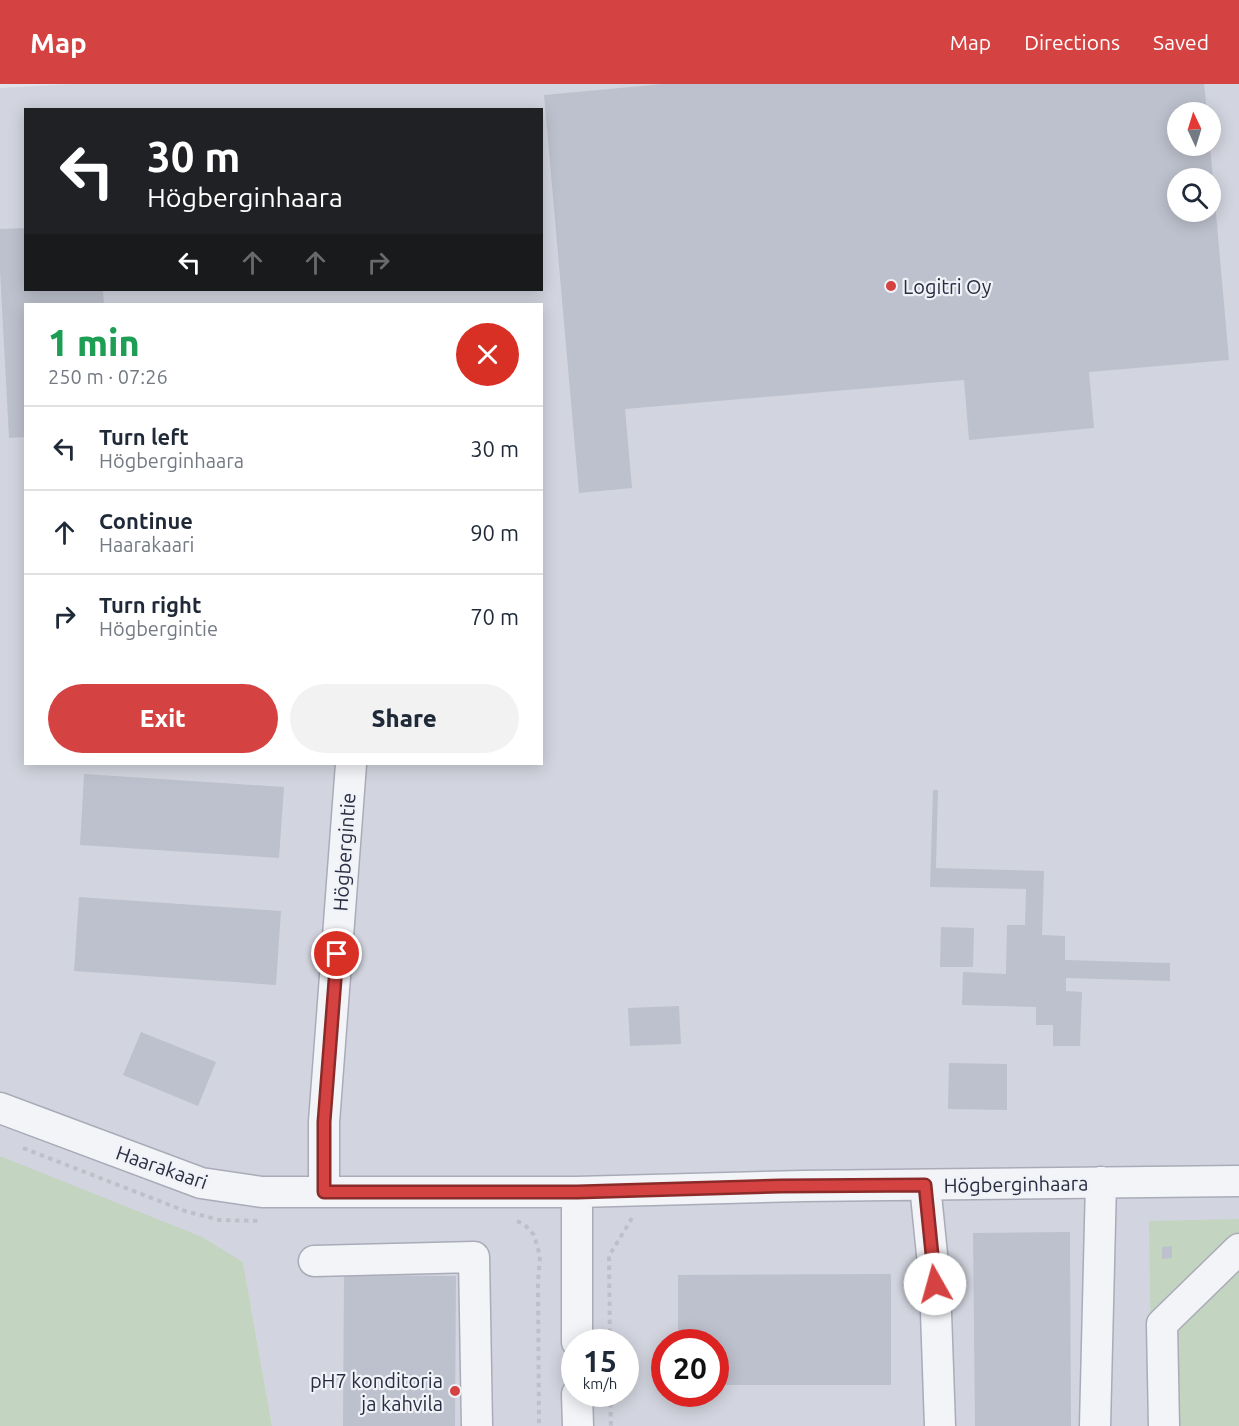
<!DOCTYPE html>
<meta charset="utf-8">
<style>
body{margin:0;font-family:Ubuntu,sans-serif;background:#f2f2f3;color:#1f2937;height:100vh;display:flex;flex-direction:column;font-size:22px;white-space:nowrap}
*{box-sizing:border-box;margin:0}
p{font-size:20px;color:#747a83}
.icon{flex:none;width:33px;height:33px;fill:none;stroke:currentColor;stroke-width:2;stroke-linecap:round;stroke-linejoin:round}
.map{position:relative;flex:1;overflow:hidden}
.details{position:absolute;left:24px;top:219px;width:519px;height:462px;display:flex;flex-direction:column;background:#fff;border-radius:0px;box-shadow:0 3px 15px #0003}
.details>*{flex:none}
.guide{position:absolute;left:24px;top:24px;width:519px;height:183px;border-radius:0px;box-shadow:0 3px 15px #0003;background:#202124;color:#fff;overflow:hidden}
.needle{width:39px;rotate:356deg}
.buttons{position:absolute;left:1167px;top:18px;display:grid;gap:12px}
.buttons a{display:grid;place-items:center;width:54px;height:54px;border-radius:50%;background:#fff;box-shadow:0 3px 15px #0003;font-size:30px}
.speed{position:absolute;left:561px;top:1245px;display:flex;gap:12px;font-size:30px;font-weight:700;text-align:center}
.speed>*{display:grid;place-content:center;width:78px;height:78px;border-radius:50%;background:#fff;box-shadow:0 3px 15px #0003;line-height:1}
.speed small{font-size:15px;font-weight:400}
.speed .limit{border:9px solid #d22;background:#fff;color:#111}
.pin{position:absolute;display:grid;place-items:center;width:51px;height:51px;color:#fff;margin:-26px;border:3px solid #fff;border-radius:50%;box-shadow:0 2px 6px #0007}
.me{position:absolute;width:66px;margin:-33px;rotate:353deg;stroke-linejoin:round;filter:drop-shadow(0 0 4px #0008)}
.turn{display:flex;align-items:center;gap:21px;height:126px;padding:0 24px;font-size:27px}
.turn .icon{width:78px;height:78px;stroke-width:2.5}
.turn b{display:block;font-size:42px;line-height:51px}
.lanes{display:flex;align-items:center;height:57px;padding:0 24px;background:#0003;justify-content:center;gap:30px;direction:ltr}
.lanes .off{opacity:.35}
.round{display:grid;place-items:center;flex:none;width:63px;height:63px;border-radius:32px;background:#f2f2f3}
.overview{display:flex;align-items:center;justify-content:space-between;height:102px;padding:0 24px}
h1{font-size:36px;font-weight:800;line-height:45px;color:#1e9e55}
.cta{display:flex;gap:12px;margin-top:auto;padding:12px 24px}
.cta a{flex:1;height:69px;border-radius:36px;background:#d44241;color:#fff;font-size:24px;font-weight:800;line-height:69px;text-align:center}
.cta a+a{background:#f2f2f3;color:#1f2937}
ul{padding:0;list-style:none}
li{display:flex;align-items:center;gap:18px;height:84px;padding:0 24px;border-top:2px solid #e0e1e3}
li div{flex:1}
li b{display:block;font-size:22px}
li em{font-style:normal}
header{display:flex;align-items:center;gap:36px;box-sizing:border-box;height:84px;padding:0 30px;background:#d44241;color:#fff}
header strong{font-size:28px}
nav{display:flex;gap:33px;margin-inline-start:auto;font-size:21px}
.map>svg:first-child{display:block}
.built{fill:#d2d5df;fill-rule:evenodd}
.green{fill:#c3d4c1}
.building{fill:#bdc1cd;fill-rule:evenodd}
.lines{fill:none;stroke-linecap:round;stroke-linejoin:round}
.minor-casing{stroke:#a9acb8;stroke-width:33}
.path{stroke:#bec0c9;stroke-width:4;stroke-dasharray:4.5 4.5;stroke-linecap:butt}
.minor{stroke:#f3f4f8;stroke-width:30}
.route-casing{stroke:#8a2b2a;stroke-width:15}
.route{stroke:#d44241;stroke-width:10}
.poi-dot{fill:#d44241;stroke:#f0f2f7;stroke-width:2}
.labels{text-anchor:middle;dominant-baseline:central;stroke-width:4.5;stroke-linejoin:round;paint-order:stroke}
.poi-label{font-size:20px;fill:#282d42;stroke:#f0f2f7;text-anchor:start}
.street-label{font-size:20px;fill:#282d42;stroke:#f0f2f7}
</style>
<header>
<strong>Map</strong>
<nav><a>Map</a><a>Directions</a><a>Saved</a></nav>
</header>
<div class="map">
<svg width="1239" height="1342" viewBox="0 0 1239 1342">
<rect width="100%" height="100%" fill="#e0e3ea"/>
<path class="built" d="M73 0H1239V1342H272L243 1178 0 1072V4ZM26 26H542V206H26ZM1178 28H1210V62H1178ZM1178 94H1210V128H1178ZM26 220H542V680H26ZM574 1258H626V1310H574ZM664 1258H716V1310H664Z"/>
<path class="green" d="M0 1072 202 1153 243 1178 272 1342H0Z
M1239 1135V1342H1152L1149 1137Z"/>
<path class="building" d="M663 0H1204L1207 28H1178V62H1210L1229 276 1089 288 1094 344 969 356 964 296 625 325 632 404 579 409 544 11ZM1178 94H1210V128H1178Z
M26 144V206H103L104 220H26V353L9 354 0 187V145Z
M84 690 284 703 279 774 80 761Z
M933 706H938L936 784 1044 787 1042 851 1065 852V876L1170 879V897L1066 894V907L1082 908 1080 962H1053V941H1036V923L962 921 963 888 1006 890 1007 841H1025L1026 805 930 803Z
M79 813 281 827 276 901 74 887Z
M941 843 974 844 973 883H940Z
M679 922 681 960 630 962 628 924Z
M141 948 216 978 198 1022 123 991Z
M949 979 1007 980V1026L948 1025Z
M1070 1148 1071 1342H975L973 1149Z
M1172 1162V1174L1162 1175V1163Z
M891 1190V1301H716V1258H678V1191Z
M344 1191 456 1192 455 1342H343Z"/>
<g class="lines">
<defs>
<path id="minor" d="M0 1024 201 1099 262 1108H577V1258
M925 1101 935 1200 940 1342
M324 1108V1038L351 680
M577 1108 803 1102 1239 1097
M314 1177 474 1173 477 1342
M577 1310 578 1342
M1095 1342 1101 1098
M1164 1342 1162 1240 1239 1165"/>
</defs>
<use href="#minor" class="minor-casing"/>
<path class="path" d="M23 1064 185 1127 219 1136 260 1137
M517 1137 525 1141 534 1151 540 1172 538 1198 539 1342
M610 1258 609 1172 632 1134
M610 1310 611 1342"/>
<use href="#minor" class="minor"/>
</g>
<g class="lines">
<defs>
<path id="route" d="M337 870 324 1038V1108H577L780 1102 925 1101 935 1200"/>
</defs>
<use href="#route" class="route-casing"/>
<use href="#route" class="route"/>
</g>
<g class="poi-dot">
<circle cx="891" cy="202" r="6"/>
<circle cx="455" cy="1307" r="6"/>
</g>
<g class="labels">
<g class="poi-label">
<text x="903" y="202">Logitri Oy</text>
<text x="443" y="1296" text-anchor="end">pH7 konditoria<tspan x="443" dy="23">ja kahvila</tspan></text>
</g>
<g class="street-label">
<text transform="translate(344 768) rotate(-86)">Högbergintie</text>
<text transform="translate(162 1083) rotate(19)">Haarakaari</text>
<text transform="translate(1016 1100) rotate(-1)">Högberginhaara</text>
</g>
</g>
</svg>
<div class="buttons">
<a><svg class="needle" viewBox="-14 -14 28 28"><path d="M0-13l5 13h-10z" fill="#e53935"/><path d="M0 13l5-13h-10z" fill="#747a83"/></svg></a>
<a><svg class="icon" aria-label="search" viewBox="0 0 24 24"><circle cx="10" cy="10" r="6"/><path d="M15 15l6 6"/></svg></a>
</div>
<div class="speed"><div>15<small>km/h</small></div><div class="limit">20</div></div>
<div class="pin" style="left:337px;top:870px;background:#d93025"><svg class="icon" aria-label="arrive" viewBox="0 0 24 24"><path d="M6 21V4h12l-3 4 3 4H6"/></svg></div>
<svg class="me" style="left:935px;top:1200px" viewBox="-20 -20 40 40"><circle r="19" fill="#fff"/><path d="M0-13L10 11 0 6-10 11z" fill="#d44241"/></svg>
<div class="guide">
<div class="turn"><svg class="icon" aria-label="left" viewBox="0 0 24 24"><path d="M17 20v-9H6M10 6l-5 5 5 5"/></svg><div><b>30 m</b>Högberginhaara</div></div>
<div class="lanes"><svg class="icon" aria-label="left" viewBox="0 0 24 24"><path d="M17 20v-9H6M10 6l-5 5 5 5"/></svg><svg class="icon off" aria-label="ahead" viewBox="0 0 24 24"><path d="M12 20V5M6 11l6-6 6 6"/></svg><svg class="icon off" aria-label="ahead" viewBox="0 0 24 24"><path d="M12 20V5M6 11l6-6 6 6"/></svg><svg class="icon off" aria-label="right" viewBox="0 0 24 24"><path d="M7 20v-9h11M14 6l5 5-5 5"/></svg></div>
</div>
<section class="details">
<div class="overview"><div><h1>1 min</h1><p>250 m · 07:26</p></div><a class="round" style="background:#d93025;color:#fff"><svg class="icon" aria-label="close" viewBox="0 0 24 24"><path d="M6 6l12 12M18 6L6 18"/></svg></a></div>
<ul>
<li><svg class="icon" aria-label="left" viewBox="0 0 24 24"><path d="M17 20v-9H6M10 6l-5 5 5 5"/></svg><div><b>Turn left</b><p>Högberginhaara</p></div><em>30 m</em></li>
<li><svg class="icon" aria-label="ahead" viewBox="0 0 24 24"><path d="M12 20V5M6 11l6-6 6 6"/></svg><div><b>Continue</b><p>Haarakaari</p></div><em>90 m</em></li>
<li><svg class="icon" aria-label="right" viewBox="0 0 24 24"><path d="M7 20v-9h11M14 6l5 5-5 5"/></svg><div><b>Turn right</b><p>Högbergintie</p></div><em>70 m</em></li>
</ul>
<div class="cta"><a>Exit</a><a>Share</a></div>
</section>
</div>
